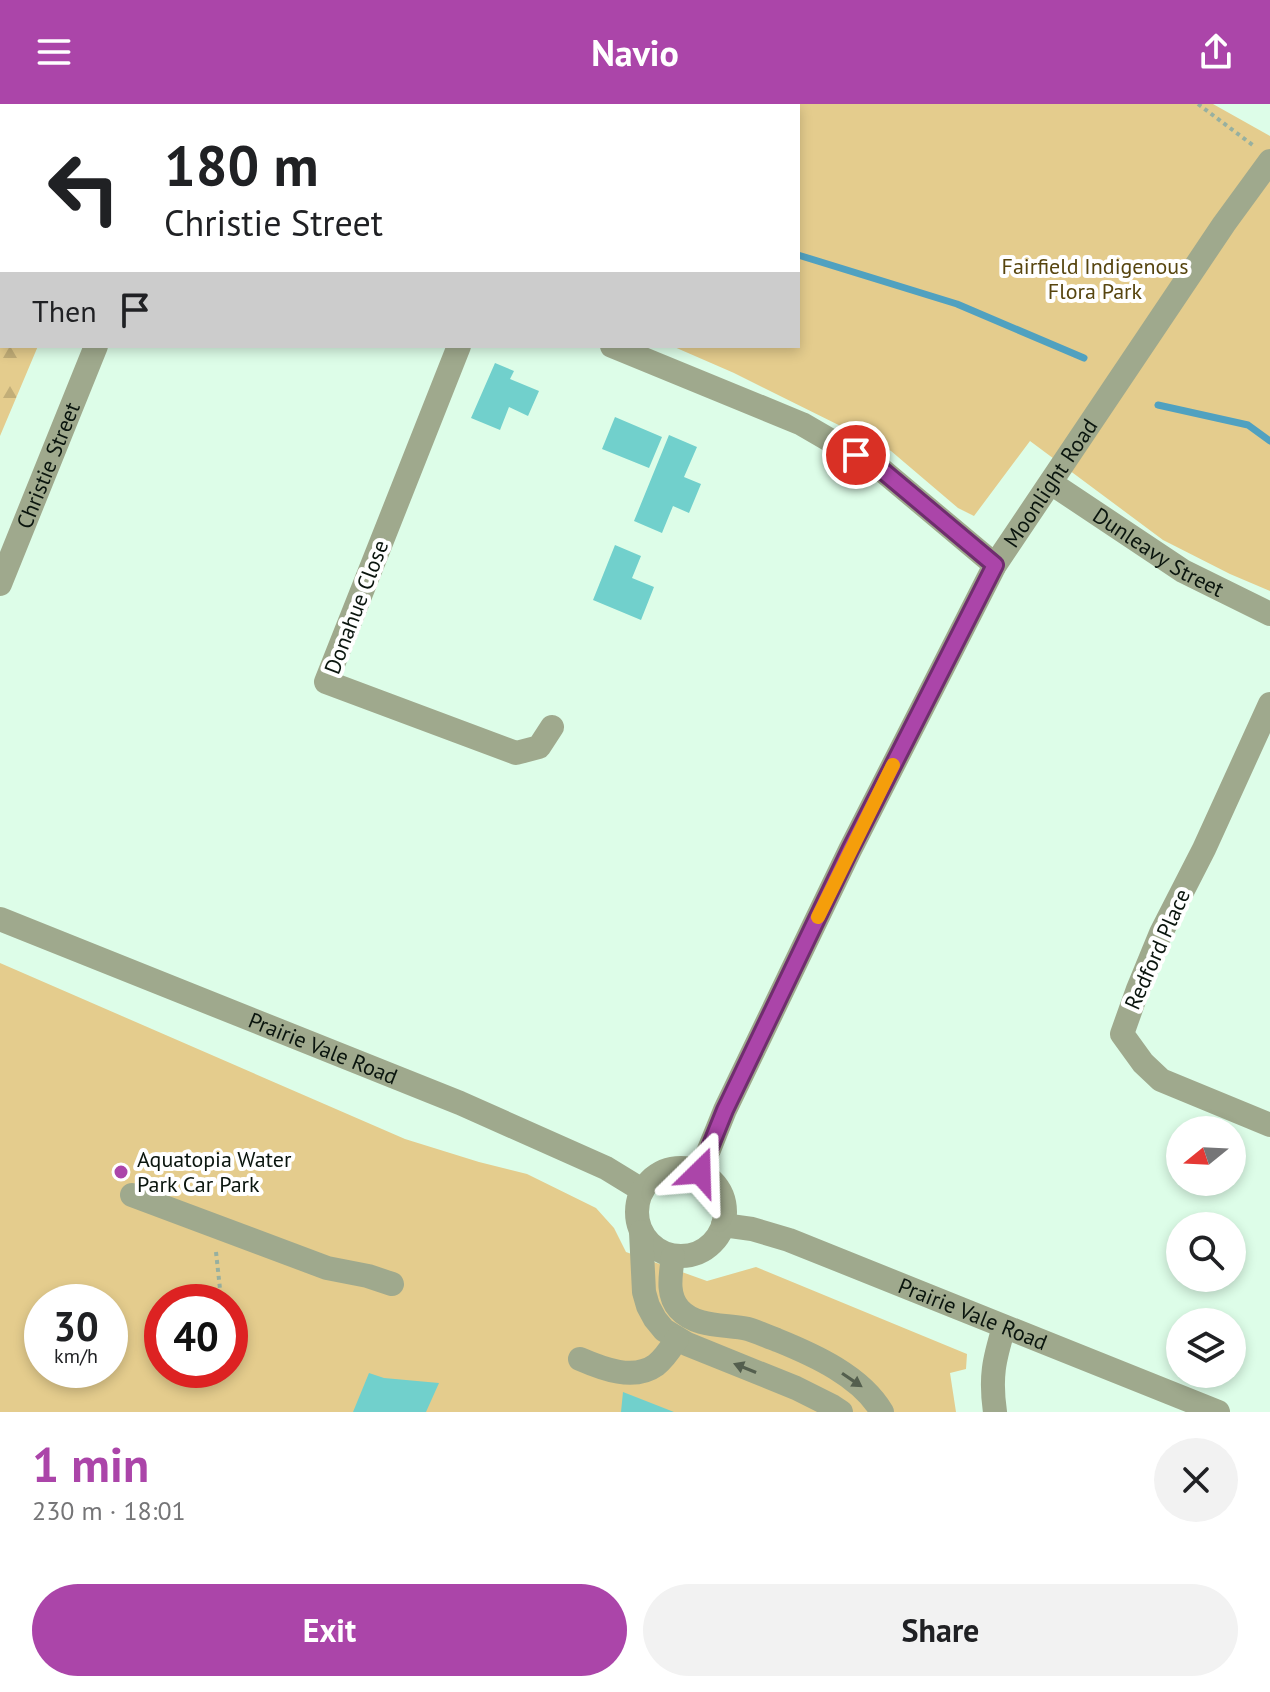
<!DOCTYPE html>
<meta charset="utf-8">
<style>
body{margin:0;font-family:"PT Sans",sans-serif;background:#f2f2f2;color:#202124;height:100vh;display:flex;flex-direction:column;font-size:30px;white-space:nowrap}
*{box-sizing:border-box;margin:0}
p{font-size:26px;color:#757577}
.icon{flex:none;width:44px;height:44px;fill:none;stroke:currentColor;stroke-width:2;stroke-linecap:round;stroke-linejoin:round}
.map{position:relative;height:1308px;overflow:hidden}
.drawer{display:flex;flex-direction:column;background:#fff;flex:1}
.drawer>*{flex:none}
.guide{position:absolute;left:0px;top:0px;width:800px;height:244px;box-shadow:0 4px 12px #0003;background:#fff;color:#202124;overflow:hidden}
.needle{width:52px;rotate:252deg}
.buttons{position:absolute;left:1166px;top:1012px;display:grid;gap:16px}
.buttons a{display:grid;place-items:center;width:80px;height:80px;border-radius:50%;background:#fff;box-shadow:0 4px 12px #0003;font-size:40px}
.speed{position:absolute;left:24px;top:1180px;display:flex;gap:16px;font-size:40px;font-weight:700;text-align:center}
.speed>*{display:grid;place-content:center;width:104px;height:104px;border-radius:50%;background:#fff;box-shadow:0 4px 12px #0003;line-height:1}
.speed small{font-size:20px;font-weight:400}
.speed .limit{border:12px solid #d22;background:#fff;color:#111}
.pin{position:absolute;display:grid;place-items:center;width:68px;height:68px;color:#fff;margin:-34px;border:4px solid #fff;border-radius:50%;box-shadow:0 2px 8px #0007}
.me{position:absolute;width:88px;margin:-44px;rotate:22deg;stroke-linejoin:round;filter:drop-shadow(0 0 6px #0008)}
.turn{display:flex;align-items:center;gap:28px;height:168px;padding:0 32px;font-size:36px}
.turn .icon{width:104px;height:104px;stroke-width:2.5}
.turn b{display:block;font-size:56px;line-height:68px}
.then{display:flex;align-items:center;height:76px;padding:0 32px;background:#0003;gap:16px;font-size:30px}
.round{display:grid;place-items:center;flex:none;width:84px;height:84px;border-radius:42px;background:#f2f2f2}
.overview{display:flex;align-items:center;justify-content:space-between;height:136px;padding:0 32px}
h1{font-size:48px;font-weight:600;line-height:60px;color:#ab45a9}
.cta{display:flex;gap:16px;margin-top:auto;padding:16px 32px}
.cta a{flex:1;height:92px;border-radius:48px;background:#ab45a9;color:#fff;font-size:32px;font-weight:600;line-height:92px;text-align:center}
.cta a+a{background:#f2f2f2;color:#202124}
header{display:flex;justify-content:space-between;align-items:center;height:104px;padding:0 32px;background:#ab45a9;color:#fff;font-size:36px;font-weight:600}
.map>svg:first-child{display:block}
.forest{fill:url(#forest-firs)}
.park{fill:#e4cc8d;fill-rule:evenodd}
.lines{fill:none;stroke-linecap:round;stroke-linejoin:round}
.stream{stroke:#50a1c0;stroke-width:7}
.building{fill:#71d0cc}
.path{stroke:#97b0a0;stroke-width:4;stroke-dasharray:4 4;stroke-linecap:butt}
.minor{stroke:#9fa98d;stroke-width:24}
.oneway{fill:#545f4e}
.route-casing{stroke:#6f2d6e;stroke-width:20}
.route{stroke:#ab45a9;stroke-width:14}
.slow{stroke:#f59e0b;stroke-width:14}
.poi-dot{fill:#ab45a9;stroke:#fff;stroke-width:3}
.labels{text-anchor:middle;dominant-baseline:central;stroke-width:8;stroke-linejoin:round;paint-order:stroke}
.park-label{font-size:22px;fill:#57450f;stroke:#fff}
.street-label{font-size:22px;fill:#0a150e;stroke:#fff}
.poi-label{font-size:22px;fill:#0a150e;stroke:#fff;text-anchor:start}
</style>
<header><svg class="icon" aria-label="menu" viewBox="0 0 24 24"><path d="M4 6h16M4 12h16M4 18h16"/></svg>Navio<svg class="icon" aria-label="share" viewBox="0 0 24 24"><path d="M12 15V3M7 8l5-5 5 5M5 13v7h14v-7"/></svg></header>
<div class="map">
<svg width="1270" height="1308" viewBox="0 0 1270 1308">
<defs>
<pattern id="forest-firs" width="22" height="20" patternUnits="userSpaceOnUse" patternTransform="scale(2)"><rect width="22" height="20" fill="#e4cc8d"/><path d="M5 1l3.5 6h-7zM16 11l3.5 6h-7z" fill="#c2ae78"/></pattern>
</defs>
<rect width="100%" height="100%" fill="#ddfde8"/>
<path class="forest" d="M2 234V242H38L0 332V240Z"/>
<path class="park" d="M187 0H1213L1270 32V487L1230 470 1163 436 1030 337 974 412 958 404 891 347 734 269 672 242H798V2H186Z
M0 859 405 1035 479 1058 527 1070 596 1104 614 1124 626 1148 707 1177 756 1163 967 1250 966 1265 950 1269 956 1308H0ZM42 1198H110V1266H42ZM162 1198H230V1266H162Z"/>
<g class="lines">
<path class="stream" d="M591 0 592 2
M17 2 18 0
M0 124 2 118
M798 151 957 200 1084 254
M1158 301 1248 321 1270 337"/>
</g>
<path class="building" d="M495 259 514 267 510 275 539 287 528 312 509 303 500 326 471 314Z
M615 313 662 333 649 364 602 345Z
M669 331 697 343 684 373 701 380 689 409 673 402 662 429 634 417Z
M615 441 641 452 632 474 654 483 641 516 593 496Z
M369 1269 384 1274 439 1279 426 1308H353Z
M623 1288 674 1308H621Z"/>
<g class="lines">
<path class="path" d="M1198 0 1254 42
M216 1148 220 1185"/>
<g class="minor">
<path d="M145 2 157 0"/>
<path d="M459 242 326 578 516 649 539 643 552 623"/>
<path d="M612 242 802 320 883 367 995 461"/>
<path id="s1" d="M1051 379 1183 467 1270 510"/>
<path id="s2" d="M0 480 96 242"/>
<path d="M1270 600 1204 745 1161 829 1138 885 1122 930 1143 959 1161 976 1270 1021"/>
<path id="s3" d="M0 815 460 999 606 1064 642 1086"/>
<circle cx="681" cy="1108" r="44"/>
<path id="s4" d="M700 1068 725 1006 850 746 995 461 1224 120 1270 57"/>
<path d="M132 1091 327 1164 368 1172 392 1180"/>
<path id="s5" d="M723 1121 752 1125 789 1136 1218 1308"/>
<path d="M641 1128 644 1188 648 1202 655 1215 664 1226 687 1240 796 1284 832 1302 841 1308"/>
<path d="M673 1152C671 1170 666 1190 679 1205 696 1224 726 1220 748 1225 758 1228 768 1233 777 1236 814 1251 861 1272 882 1308"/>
<path d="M580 1255C603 1265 634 1277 656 1261 665 1254 671 1244 677 1235"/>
<path d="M995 1308C990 1273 994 1256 1004 1223"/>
</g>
</g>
<defs><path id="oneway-solid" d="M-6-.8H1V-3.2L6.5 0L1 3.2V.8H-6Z" transform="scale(2)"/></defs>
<g class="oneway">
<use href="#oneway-solid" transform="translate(745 1264) rotate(-158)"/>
<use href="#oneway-solid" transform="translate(852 1276) rotate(34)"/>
</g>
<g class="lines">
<defs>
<path id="route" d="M700 1068 725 1006 850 746 995 461 883 367 856 351"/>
</defs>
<use href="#route" class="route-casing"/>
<use href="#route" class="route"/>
<path class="slow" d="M818 813 893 661"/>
</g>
<circle class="poi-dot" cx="121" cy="1068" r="8"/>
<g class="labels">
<g class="park-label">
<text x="1095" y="162">Fairfield Indigenous<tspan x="1095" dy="25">Flora Park</tspan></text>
</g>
<g class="street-label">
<text stroke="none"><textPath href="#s2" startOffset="128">Christie Street</textPath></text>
<text stroke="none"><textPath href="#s4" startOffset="774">Moonlight Road</textPath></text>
<text stroke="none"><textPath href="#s1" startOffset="128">Dunleavy Street</textPath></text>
<text transform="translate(356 503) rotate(-69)">Donahue Close</text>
<text transform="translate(1157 845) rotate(-66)">Redford Place</text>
<text stroke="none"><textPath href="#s3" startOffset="348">Prairie Vale Road</textPath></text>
<text stroke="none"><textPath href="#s5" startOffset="266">Prairie Vale Road</textPath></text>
</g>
<g class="poi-label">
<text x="137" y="1055">Aquatopia Water<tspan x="137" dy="25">Park Car Park</tspan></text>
</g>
</g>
</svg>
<div class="buttons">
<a><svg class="needle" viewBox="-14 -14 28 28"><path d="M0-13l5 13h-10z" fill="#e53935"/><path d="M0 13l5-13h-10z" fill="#757577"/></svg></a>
<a><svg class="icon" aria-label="search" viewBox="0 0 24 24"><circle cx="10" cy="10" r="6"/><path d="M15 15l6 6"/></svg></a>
<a><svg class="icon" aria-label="layers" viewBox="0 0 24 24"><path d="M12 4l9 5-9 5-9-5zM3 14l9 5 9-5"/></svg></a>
</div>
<div class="speed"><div>30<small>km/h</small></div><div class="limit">40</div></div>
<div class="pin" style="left:856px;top:351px;background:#d93025"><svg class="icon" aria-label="arrive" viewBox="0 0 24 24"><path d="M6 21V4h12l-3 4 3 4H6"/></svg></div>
<svg class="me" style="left:700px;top:1068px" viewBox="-20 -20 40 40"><path d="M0-17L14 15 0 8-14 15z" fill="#ab45a9" stroke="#fff" stroke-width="4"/></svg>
<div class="guide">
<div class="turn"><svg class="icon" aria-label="left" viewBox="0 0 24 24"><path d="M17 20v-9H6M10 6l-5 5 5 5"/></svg><div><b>180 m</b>Christie Street</div></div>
<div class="then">Then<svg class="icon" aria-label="arrive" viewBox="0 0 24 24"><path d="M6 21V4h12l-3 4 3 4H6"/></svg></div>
</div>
</div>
<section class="drawer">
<div class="overview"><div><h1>1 min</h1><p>230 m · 18:01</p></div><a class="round"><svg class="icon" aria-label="close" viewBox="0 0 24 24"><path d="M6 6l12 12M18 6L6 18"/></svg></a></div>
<div class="cta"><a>Exit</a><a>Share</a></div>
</section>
